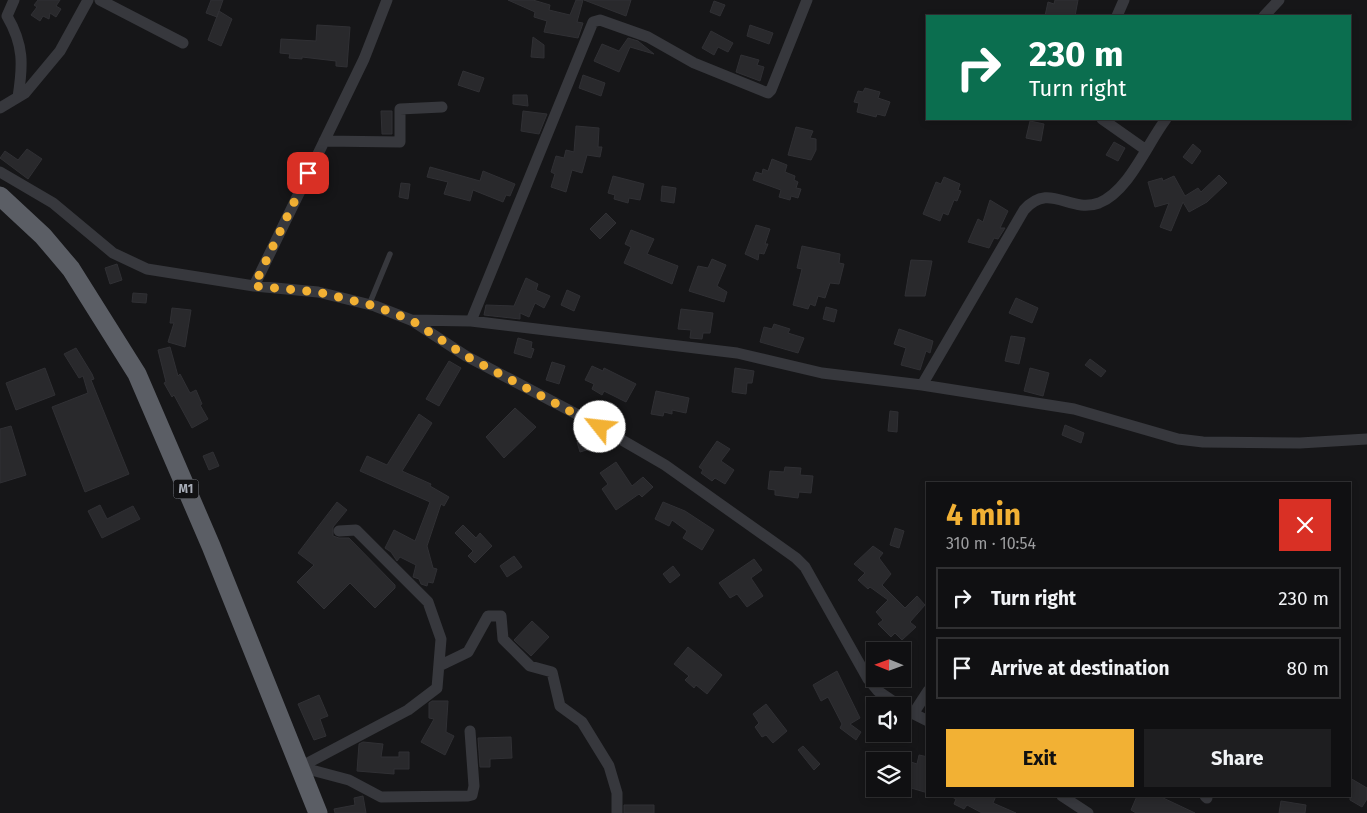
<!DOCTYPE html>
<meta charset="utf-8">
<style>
body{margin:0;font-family:"Fira Sans",sans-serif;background:#1e1e20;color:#f1f3f6;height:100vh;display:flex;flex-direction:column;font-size:19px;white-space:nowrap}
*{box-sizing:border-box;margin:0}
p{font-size:16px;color:#9c9d9f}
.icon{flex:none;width:28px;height:28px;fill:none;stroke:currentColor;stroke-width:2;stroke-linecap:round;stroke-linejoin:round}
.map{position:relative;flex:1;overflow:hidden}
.details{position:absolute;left:926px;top:482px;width:425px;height:315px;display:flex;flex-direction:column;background:#101012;border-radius:0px;box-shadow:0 2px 8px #0003,0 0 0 1px #303032}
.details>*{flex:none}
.hud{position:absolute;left:926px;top:15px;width:425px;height:105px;border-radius:0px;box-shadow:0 2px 8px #0003,0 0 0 1px #303032;background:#0b6e4f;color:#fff;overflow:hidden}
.needle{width:32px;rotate:271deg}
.buttons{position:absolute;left:866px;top:642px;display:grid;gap:10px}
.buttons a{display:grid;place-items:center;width:45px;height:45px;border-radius:0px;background:#101012;box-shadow:0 2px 8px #0003,0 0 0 1px #303032;font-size:25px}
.pin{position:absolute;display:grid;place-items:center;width:42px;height:42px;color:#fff;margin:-21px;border-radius:10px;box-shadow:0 2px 8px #0006}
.me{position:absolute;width:55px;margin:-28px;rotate:299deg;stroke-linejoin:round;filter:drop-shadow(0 0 4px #0008)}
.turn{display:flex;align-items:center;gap:18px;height:105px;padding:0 20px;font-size:22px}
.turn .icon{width:65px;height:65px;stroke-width:2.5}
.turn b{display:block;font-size:35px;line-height:42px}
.round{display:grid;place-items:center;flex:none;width:52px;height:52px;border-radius:0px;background:#1e1e20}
.headline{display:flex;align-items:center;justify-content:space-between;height:85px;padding:0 20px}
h1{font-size:30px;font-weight:700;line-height:38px;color:#f2b134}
.action{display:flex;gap:10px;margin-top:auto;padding:10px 20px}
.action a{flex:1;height:58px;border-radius:0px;background:#f2b134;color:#111;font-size:20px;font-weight:700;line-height:58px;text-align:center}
.action a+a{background:#1e1e20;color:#f1f3f6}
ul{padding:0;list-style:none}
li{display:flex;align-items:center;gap:15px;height:62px;margin:0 10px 8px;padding:0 10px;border:2px solid #303032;border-radius:0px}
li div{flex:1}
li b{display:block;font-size:19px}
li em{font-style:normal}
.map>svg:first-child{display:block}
.building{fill:#29292c;stroke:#303034}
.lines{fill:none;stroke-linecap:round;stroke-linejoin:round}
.service{stroke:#37383d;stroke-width:5.5}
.minor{stroke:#37383d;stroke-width:11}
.trunk{stroke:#5b5e65;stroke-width:19}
.route{stroke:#f2b134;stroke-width:9;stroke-dasharray:0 16.2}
.labels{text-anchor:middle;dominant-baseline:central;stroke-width:5;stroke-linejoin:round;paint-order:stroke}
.shield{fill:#111113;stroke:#7b7e86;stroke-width:1}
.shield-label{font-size:12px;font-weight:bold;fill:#a8adb8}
</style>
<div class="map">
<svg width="1367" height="813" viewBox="0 0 1367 813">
<rect width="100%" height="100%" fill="#161618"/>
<path class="building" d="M38 0H60L56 6 61 9 56 17 50 13 49 19 43 16 40 21 31 15 37 7 34 5Z
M211 0H223L217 17 206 13Z
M508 0H533L550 5 549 10 570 15 576 0H583L577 22 583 23 578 38 544 32 547 21 534 17 535 12Z
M584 0H631L626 16Z
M1055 0H1078L1075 16H1045L1048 2 1054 4Z
M714 1 725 5 720 16 710 12Z
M219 11 232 19 221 46 208 40Z
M317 25 350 27 347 67 336 66V61L302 57V59L289 58 290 54 280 53 281 39 316 41Z
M750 25 773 33 769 44 747 36Z
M711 31 733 43 728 52 718 47 714 55 702 48Z
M533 37 544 45V58L531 57Z
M628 38 638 41 654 54 630 47 619 72 594 61 602 44 619 51Z
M741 55 759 60 757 65 764 67 760 81 736 72Z
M463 71 484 78 479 92 458 85Z
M583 75 605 83 601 96 579 88Z
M865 88 880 92 878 98 890 102 885 116 877 114 876 117 857 112 859 103 854 102 858 91 863 92Z
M513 95H527L528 106 513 104Z
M381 111H392V134H382Z
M523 111 547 114 539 134 521 131Z
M1030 121 1044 124 1041 141 1026 138Z
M576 126 599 128 598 147H602L600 157 587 155 582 173 572 170 566 192 551 187 555 174 551 172 556 156 564 158 566 150 574 152Z
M796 127 813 131 810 138 816 139V150L811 160 788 155Z
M1114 142 1125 148 1118 161 1106 155Z
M1193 144 1201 151 1192 164 1183 157Z
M27 149 42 159 28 179 0 158 5 151 18 160Z
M772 159 787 165 785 172 795 176 794 180 798 182 796 188 801 189 798 198 791 196 790 200 779 197 781 190 753 180 756 172 762 174 763 169 768 171Z
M430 167 480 181 483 171 515 184 510 196 506 195 503 202 473 190 470 201 444 194 448 182 427 177Z
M1219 175 1227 183 1207 202 1189 212 1183 202 1171 231 1160 227 1169 203 1155 207 1148 182 1162 178 1163 181 1174 176 1185 196 1198 188 1201 192Z
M613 176 644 184 640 200 629 198 628 203 614 199 615 195 608 193Z
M944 177 960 184 958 190 961 191 957 201 954 200 948 215 943 213 940 221 923 214 936 182 941 184Z
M401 183 410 184 408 199 399 197Z
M662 186 676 188 674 203 661 201Z
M990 200 1008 211 1000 228H1005L998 239 994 238 989 248 968 242 978 219 983 222Z
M606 213 616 223 600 239 590 229Z
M756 225 770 229 765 244H768L764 254 759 253 758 260 745 254Z
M631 230 654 239 647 254 678 266 672 284 624 263 631 247 625 244Z
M802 246 840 254 839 263 844 264 839 284 830 283 825 298 818 296 815 306 810 304 808 309 793 305 802 269 797 268Z
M712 259 726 265 717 286 727 292 724 302 689 291 698 266 708 268Z
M911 260 932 261 925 296H905Z
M117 264 122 280 110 284 105 268Z
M526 278 538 284 536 290 550 296 544 308 535 303 529 317 520 313V319L484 315 486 305 514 306Z
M567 290 580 296 574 311 561 305Z
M133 293 147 294 146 303 132 302Z
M1016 298 1038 308 1032 323 1009 313Z
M826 307 837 310 834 322 823 319Z
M172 308 191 310 185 347 168 342 174 323H170Z
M681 309 713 313 710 333H703L702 339 690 338 691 330 678 329Z
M774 324 790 329 788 333 804 338 798 353 760 342 764 327 772 329Z
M899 329 933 341 930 353 926 351 920 370 901 365 906 348 894 344Z
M1011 336 1025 338 1019 364 1005 361Z
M518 338 532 342 531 348 534 349 531 358 514 353Z
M170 347 178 376 180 374 190 393 196 390 202 404 200 405 208 419 192 428 174 395 172 397 164 383 166 382 158 350Z
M76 348 92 374 94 379 91 380 129 474 85 492 52 407 88 393 83 376 79 378 64 354Z
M1090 359 1106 371 1101 377 1085 365Z
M449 361 461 368 439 406 426 399Z
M552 362 565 366 559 384 546 380Z
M592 366 603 371 604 368 636 384 626 402 604 391 602 395 592 389 594 384 585 380Z
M45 368 55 395 16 410 6 383Z
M735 368 754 371 752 383H747L746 394 732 392Z
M1030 368 1049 373 1043 396 1024 391Z
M656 391 689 398 686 413 672 410V414L664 412 663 416 651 414Z
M515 408 536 427 504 458 486 437Z
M890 411 898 412 897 432 888 431Z
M419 414 432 423 402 471 431 484 430 486 449 497 444 506 441 504 427 546 433 568 437 569 433 583 428 582 427 586 421 584 419 579 413 577 416 565 400 557 397 561 391 552 385 548 394 530 415 541 430 502 360 471 367 456 387 465Z
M1065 425 1084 433 1081 443 1062 435Z
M11 426 26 475 0 483V429Z
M592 436 596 447 580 452 577 442Z
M717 441 730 449 721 461 734 470 725 484 715 478 712 481 701 473 703 470 699 467Z
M213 452 219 466 209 470 203 456Z
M616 462 632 486 643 477 653 487 642 497 639 494 616 510 602 489 608 484 600 473Z
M785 467 801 468 800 475 813 476 811 493 799 492 798 498 775 495V490L768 489 770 471 784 472Z
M337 502 347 510 333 527V536L339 538H349L395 585V588L375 608 350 583 324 609 297 582 314 565 298 553Z
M663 502 685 511 714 530 702 550 683 538 687 531 672 520 669 526 655 519Z
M100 505 107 519 133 506 140 519 102 538 88 511Z
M463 525 476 538 480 533 492 546 475 563 468 556 473 551 455 533Z
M895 528 904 531 899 548 890 545Z
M873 546 883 553 879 558 891 574 882 585 905 608 917 596 925 605 910 622 916 627 902 640 895 633 891 637 878 624 883 620 876 612 888 600 870 587 868 589 858 580 865 573 854 564Z
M514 556 522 567 507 577 500 566Z
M754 559 762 570 751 578 763 596 747 607 737 594 730 598 719 583Z
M673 566 680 575 670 583 663 574Z
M532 621 549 637 531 656 514 640Z
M688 647 722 675 707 694 696 685 694 688 685 680 689 676 674 664Z
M837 671 860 718 850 724 861 732 856 740 840 728 842 724 828 697 821 701 813 685Z
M319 695 328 716 320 719 326 736 314 740 298 704Z
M432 701H448L446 732 454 736 445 755 421 742 434 719 429 718V703Z
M766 704 787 731 773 743 766 735 762 737 755 727 759 723 753 714Z
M511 737 512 758 490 759V767H480L478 738Z
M363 742 383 744 381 757H399V752H409V769H394V774L357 771 359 744Z
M803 746 820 764 814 770 798 750Z
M919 755 928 757V793L911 788 909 793 902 791V759L917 764Z
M1350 778 1367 788V799L1362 807 1350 800Z
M363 796 366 813H335L334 809 355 805 354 798Z
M950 796H996L993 803 1016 813H982L967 805 964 809 954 804 956 799Z
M1137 796H1159L1195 813H1136L1131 810Z
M1281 801 1306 805 1305 813H1279Z
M624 805H654V813H624Z"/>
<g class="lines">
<path class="service" d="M369 305 390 254"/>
<path class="minor" d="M14 0 7 16C24 45 23 65 18 97
M100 0 183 43
M1117 16 1124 0
M1264 16 1279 0
M0 108 25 93 60 51 88 0
M1102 119 1146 150
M324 141 400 142V109L442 107
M0 172 53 203 113 253 147 269 254 286 318 292 375 306 411 320 466 356 584 418 665 465 796 558 805 567 868 679 878 691 900 706
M254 286 364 59 387 0
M411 320 471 321 737 353 822 373 922 385 1074 409 1178 439 1203 442 1300 443 1367 439
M471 321 593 22 600 20 648 37 694 63 768 93 771 90 807 0
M922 385 1024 210C1050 181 1069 214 1099 203 1129 191 1147 144 1166 119
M439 666 468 652 488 616H501L503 639 530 666 552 672 560 706 582 722 609 766 617 793V813
M902 708 928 721
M913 714 928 691
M300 767 408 710 437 688 441 639 428 602 356 530 339 531
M300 767 349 780 381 797 468 796 472 795 474 786 470 731
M1062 796 1088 813
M1205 796 1207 798"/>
<path class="trunk" d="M0 196 43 236 71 269 137 374 211 546 318 813"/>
</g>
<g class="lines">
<path class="route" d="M308 173 254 286 318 292 375 306 411 320 466 356 600 427"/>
</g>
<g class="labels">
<rect class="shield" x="173.5" y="479.5" width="25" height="19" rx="4"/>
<g class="shield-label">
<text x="186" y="489">M1</text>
</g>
</g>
</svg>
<div class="buttons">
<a><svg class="needle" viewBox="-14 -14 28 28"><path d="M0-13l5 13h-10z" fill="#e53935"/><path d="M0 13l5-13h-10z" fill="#9c9d9f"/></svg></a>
<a><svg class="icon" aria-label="sound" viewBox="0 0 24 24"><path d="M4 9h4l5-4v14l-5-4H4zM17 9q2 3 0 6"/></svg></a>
<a><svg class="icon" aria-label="layers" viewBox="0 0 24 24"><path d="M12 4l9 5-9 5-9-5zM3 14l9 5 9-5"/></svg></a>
</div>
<div class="pin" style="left:308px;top:173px;background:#d93025"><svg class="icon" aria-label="arrive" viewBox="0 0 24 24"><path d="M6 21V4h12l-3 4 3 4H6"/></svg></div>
<svg class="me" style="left:600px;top:427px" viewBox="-20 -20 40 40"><circle r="19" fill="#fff"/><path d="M0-13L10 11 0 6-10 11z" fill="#f2b134"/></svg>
<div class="hud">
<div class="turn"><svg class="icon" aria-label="right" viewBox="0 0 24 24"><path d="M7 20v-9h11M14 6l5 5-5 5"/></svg><div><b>230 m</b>Turn right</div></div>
</div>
<section class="details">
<div class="headline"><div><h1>4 min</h1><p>310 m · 10:54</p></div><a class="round" style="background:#d93025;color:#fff"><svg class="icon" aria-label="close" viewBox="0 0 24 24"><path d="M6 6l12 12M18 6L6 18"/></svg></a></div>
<ul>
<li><svg class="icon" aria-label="right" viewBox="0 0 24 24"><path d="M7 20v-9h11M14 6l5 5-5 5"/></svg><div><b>Turn right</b></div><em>230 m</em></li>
<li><svg class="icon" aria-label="arrive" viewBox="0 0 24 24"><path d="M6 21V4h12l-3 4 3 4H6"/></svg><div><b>Arrive at destination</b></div><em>80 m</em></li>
</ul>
<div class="action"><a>Exit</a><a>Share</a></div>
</section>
</div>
